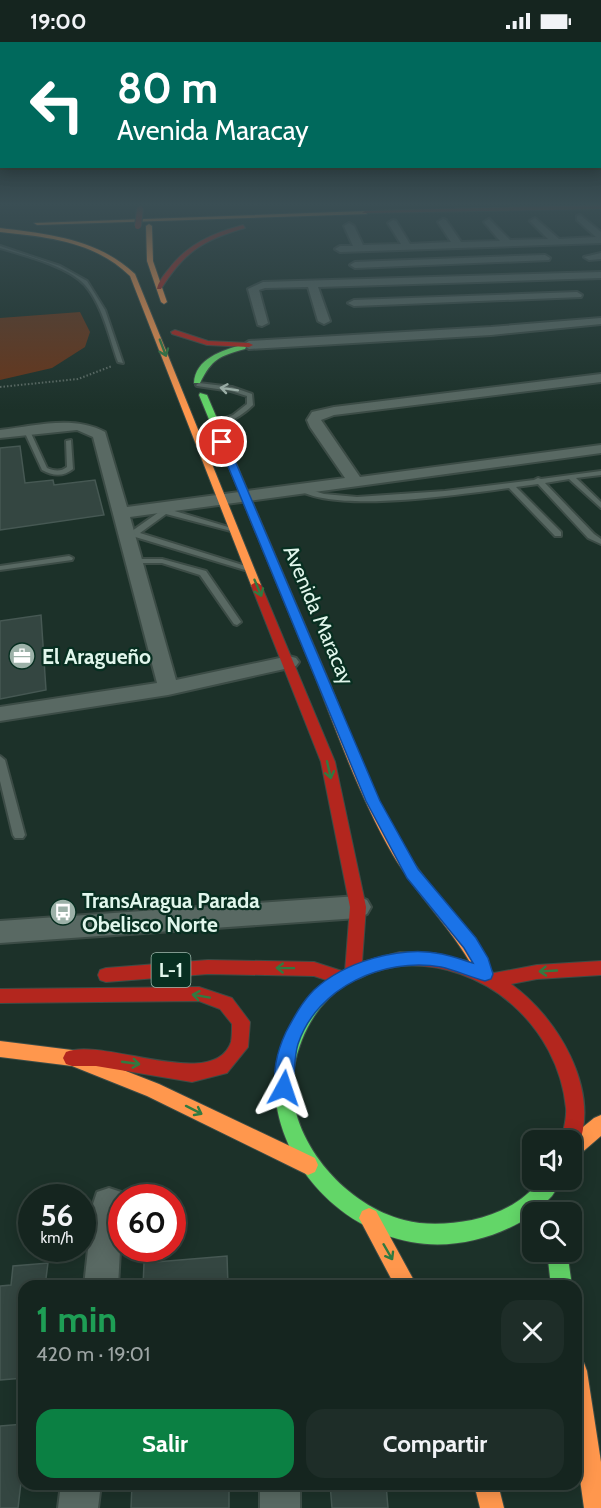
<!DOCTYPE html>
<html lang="es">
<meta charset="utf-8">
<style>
body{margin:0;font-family:Cabin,sans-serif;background:#1e2d28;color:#f1f3f6;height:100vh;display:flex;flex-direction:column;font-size:22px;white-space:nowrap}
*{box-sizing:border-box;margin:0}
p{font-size:20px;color:#9da5a4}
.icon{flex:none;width:33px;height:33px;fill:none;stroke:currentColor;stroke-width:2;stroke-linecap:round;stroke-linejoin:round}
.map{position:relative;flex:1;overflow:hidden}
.side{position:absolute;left:18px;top:1238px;width:564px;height:210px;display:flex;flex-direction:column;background:#15251f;border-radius:18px;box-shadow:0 3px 15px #0003,0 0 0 2px #34423d}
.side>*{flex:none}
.guide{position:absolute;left:0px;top:0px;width:602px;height:126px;box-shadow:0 3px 15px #0003,0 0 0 2px #34423d;background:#00695c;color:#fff;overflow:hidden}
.tools{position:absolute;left:522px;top:1088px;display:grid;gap:12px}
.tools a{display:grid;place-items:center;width:60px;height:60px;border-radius:12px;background:#15251f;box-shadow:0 3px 15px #0003,0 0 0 2px #34423d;font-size:30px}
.speed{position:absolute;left:18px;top:1142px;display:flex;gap:12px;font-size:30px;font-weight:700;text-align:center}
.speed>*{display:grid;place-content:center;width:78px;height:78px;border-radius:50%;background:#15251f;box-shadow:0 3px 15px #0003,0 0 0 2px #34423d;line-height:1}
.speed small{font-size:15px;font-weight:400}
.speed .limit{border:9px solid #d22;background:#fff;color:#111}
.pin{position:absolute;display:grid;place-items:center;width:51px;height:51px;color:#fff;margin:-26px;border:3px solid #fff;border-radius:50%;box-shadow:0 2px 6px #0007}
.me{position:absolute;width:66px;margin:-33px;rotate:5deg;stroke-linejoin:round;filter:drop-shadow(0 0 4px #0008)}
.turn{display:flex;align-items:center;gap:21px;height:126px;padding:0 18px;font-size:27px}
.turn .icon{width:78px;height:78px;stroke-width:2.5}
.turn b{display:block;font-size:42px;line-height:51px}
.round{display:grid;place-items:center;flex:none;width:63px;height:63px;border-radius:18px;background:#1e2d28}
.overview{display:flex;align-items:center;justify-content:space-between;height:102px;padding:0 18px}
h1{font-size:36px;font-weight:800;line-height:45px;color:#1e9e55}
.button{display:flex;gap:12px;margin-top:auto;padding:12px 18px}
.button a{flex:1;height:69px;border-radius:18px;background:#0b8043;color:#fff;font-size:24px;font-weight:800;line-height:69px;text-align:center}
.button a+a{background:#1e2d28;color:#f1f3f6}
.status{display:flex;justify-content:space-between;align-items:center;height:42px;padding:0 30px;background:#15251f;direction:ltr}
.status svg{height:16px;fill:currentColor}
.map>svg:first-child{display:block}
.green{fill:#693518}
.building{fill:#344641;stroke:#465853;stroke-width:1.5}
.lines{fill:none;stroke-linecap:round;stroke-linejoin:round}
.lane-casing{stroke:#3c4c46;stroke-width:4}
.street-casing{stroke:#3c4c46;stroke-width:4}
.fast-casing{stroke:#3c4c46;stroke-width:2}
.slow-casing{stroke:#3c4c46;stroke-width:2}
.jam-casing{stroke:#3c4c46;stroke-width:2}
.path{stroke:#5d6c65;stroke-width:2;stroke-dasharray:1.5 2;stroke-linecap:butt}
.lane{fill:#596963;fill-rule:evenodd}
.street{fill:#596963;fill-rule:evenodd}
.fast{fill:#63d668;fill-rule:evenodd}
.slow{fill:#ff974d;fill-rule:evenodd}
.jam{fill:#b3261e;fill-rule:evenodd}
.jam-bridge-casing{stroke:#3c4c46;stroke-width:8;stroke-linecap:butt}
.jam-bridge{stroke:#b3261e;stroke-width:6}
.oneway{stroke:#317a41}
.oneway2{stroke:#a4b7ae}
.route{fill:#1a73e8;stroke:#114b97;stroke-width:1.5}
.labels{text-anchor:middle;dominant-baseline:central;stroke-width:4.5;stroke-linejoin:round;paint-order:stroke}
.shield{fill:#082f21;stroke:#a0baaf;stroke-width:1.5}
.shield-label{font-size:20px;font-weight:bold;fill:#e1f6ec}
.street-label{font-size:21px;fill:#e1f6ec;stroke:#082f21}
.poi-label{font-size:21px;font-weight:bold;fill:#e1f6ec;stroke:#082f21;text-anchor:start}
</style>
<div class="status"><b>19:00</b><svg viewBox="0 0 49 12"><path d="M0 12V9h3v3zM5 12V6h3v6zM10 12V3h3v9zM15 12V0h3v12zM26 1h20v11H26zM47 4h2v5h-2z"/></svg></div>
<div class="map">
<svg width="601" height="1466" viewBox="0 0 601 1466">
<rect width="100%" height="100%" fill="#1c3129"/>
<path class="green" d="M80 270 90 290 85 305 52 326 0 338V276Z"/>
<path class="building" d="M20 404 25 441 53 438 54 443 95 438 104 473 0 488V406Z
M41 573 46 648 0 657V579Z
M227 1214 228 1244H143L144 1221Z
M48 1221 45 1244H24V1336L0 1338V1244L11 1243 13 1224Z
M24 1382V1415L18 1466H0V1384Z
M132 1442H229V1466H131Z
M330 1442H386L388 1466H332Z"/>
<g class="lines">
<defs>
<path id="lane" d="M0 204 60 224 87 239 105 268 123 321 118 320C109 295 103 264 85 243 68 224 24 213 0 206Z
M199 341 232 345 252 352 253 363C243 373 227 383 213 383V381L233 373 247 362V354L231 349 197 344 196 343Z
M25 388 30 389 47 426C54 429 61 430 67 425L66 399 71 398 73 427C63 435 53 434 42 428L24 389Z
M601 429V433L576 436 601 460V466L569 437 545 441 594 492 601 497V502L588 496 538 442 516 445 561 490V494H555L509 446C462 452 335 472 297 447L301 445 324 452 357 455 445 449 534 438 538 436 541 437Z
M154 465 168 467 235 487 231 489 166 472 140 491 252 526 251 528H245L122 491V487L132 489 159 470 154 469Z
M69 514 73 516 72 518 0 528V524Z
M130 517H162L206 529 241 580 237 583 234 582 200 533 162 521H133L129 519Z
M0 714 5 718 25 793 23 796H15L13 793 0 739Z"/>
<path id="street" d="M580 173 601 190V201L340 210 335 207 340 204H353L344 184 349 181 354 184 363 203 401 202 388 181 393 178 396 179 410 202 451 200 438 180 443 177 446 178 461 200 500 199 484 180 489 177 510 198 548 197 530 179 535 176 559 197 596 195 577 178V174Z
M601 211V217L589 218 584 215Z
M545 213 550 216 549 218 355 226 350 223 355 220Z
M601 230V236L318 245 330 279 324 282 318 279 308 245 265 246 259 248 268 281 262 284 258 283 248 247 263 240Z
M577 250 582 253 581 255 354 264 348 261 354 258Z
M601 276V282L491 293 249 307 243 303 249 299 491 285Z
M601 332V340L334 373 321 378 360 435 601 403V411L130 475 176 638 289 614 296 616 299 620 296 624 289 626 168 653 0 679V665L157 641 93 395 77 388 0 396V388C35 384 73 373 105 390L127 465 345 436 310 385 307 378 312 370 334 365Z
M358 854 367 858 371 865 367 872 358 876 0 901V879Z
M109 1146 121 1150 123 1155 118 1244H84L93 1162 97 1150Z
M61 1442H101L98 1466H58Z
M260 1442H300V1466H260Z"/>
<path id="fast" d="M242 303 246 305 245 307C219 314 212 317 200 341H194C195 317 222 308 242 303Z
M200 351 207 353 326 632 324 635 320 636 314 632 199 353Z
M365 919 371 921 373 926C369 935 355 937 347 942 317 961 301 991 294 1025 281 1091 343 1163 404 1178 427 1184 450 1182 472 1178 499 1172 524 1160 541 1137H563L552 1154 536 1170H532V1173C498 1196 452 1208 411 1200 335 1186 271 1113 275 1034 276 1021 281 1007 286 995 300 957 327 933 365 919Z
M547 1209H567L572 1244H551Z"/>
<path id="slow" d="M365 169 367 172 37 183 34 181Z
M149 182 152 184 153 219 167 260 164 262 161 260 147 219 146 184Z
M0 186C49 192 98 197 135 232L261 543 260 545H252L251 543 130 234C94 199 47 195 0 190Z
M320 628 326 632C350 690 371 750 403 804 430 850 471 884 493 932L491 937 485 939 479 937C457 891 419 857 393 813 360 756 338 693 314 632Z
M0 999 72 1008 159 1042 315 1116 318 1123 315 1130 308 1133 147 1054 72 1024 0 1015Z
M601 1073V1094L579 1113 572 1115V1098H567L594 1076Z
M369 1166 376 1169 417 1244H395L359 1176 362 1169Z
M576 1318 584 1321 587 1329 601 1420V1466H584L576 1409Z
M474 1442H498L504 1466H480Z"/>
<path id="jam" d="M601 163V167L362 171 365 169Z
M243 183 245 186C203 198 184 210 161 247H157C158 241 163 234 168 228 187 202 213 191 243 183Z
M175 288 208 299 249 301 253 303 249 305 207 303 172 292 171 290Z
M256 540 261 543 335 720 366 865 362 920 400 910 437 912 467 919 494 931 537 923 601 919V933L537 937 511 942C557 975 601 1047 578 1105L572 1107V1098H562C563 1087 567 1077 566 1066 558 984 484 918 401 924 389 925 377 929 365 933L360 931 359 935 350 936 348 941 342 943 314 934 208 932 106 940 100 938 98 933 100 928 106 926 208 918 314 920 345 930 350 865 321 720 251 543Z
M199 945 232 956 250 980 248 1005 227 1031 192 1040 96 1024H72L66 1022 63 1016 66 1010C104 995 214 1050 231 1000 232 995 232 988 232 982L220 967 199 959 0 961V947Z"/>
</defs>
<use href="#lane" class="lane-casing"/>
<use href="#street" class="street-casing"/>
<use href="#fast" class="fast-casing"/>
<use href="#slow" class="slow-casing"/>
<use href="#jam" class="jam-casing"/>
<path class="path" d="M0 345 78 337 112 324"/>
<use href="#lane" class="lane"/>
<use href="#street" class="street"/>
<use href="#fast" class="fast"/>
<use href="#slow" class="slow"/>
<use href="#jam" class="jam"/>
<defs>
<path id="jam-bridge" d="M138 184 140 167"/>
</defs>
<use href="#jam-bridge" class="jam-bridge-casing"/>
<use href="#jam-bridge" class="jam-bridge"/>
</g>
<defs><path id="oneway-shaft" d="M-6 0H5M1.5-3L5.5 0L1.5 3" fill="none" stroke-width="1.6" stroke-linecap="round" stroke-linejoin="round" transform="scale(1.5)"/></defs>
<g class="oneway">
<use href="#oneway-shaft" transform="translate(163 306) rotate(69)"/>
<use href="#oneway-shaft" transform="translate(258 546) rotate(67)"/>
<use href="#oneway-shaft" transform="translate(329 728) rotate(77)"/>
<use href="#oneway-shaft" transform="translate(285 926) rotate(-179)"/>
<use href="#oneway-shaft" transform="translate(548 929) rotate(177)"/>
<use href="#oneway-shaft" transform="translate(201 954) rotate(-170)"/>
<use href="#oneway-shaft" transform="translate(131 1021) rotate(8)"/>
<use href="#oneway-shaft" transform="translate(194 1068) rotate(27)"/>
<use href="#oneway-shaft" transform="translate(388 1210) rotate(60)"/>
</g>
<use class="oneway2" href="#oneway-shaft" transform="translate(229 347) rotate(-171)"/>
<linearGradient id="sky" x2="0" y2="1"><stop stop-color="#0f1b17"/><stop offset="0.44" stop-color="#3a4e54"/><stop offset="1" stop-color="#3a4e54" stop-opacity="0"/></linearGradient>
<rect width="601" height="368" fill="url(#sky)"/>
<path class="route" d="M222 397 227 400 380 759 418 827 476 896 488 916 493 932 491 937 485 939C470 935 455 928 441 925 384 915 317 945 298 1002 293 1018 296 1038 290 1052L284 1055 278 1052C270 1034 278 1007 286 990 294 975 302 960 314 948 344 920 401 903 442 912 452 914 463 918 473 921L464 906 407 836 366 759 218 400Z"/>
<defs>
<symbol id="office-disc" viewBox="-11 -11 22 22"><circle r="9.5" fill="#9cb1a8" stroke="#082f21"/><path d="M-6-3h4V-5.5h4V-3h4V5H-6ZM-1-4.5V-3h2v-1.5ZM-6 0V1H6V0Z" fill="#fff"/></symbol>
<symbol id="bus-disc" viewBox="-11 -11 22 22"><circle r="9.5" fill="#9cb1a8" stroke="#082f21"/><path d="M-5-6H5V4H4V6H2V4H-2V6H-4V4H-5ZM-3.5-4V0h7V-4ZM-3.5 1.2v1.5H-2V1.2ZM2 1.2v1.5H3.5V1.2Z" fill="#fff"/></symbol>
</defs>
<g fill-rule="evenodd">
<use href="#office-disc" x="7" y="599" width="30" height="30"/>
<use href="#bus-disc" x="48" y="855" width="30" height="30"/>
</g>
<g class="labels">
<rect class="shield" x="151.5" y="911" width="39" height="34" rx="4.5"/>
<g class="shield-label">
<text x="171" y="928">L-1</text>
</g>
<g class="street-label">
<text transform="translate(319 573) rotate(67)">Avenida Maracay</text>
</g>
<g class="poi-label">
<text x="42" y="614">El Aragueño</text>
<text x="82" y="858">TransAragua Parada<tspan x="82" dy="24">Obelisco Norte</tspan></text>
</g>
</g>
</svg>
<div class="tools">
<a><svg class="icon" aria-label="sound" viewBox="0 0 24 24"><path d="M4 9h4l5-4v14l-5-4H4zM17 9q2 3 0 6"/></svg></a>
<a><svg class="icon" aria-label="search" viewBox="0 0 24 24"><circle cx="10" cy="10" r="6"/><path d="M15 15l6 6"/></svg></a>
</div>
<div class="speed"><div>56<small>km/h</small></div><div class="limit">60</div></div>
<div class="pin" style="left:222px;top:400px;background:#d93025"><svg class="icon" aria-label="arrive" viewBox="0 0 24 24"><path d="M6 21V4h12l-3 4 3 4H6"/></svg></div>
<svg class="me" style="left:284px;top:1046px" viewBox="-20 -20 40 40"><path d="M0-17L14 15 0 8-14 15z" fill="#1a73e8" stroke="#fff" stroke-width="4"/></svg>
<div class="guide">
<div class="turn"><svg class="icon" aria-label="left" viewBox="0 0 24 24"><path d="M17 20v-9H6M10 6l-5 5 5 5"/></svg><div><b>80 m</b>Avenida Maracay</div></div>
</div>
<section class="side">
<div class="overview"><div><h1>1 min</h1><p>420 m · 19:01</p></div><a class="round"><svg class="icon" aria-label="close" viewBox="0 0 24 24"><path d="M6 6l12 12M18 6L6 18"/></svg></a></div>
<div class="button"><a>Salir</a><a>Compartir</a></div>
</section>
</div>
